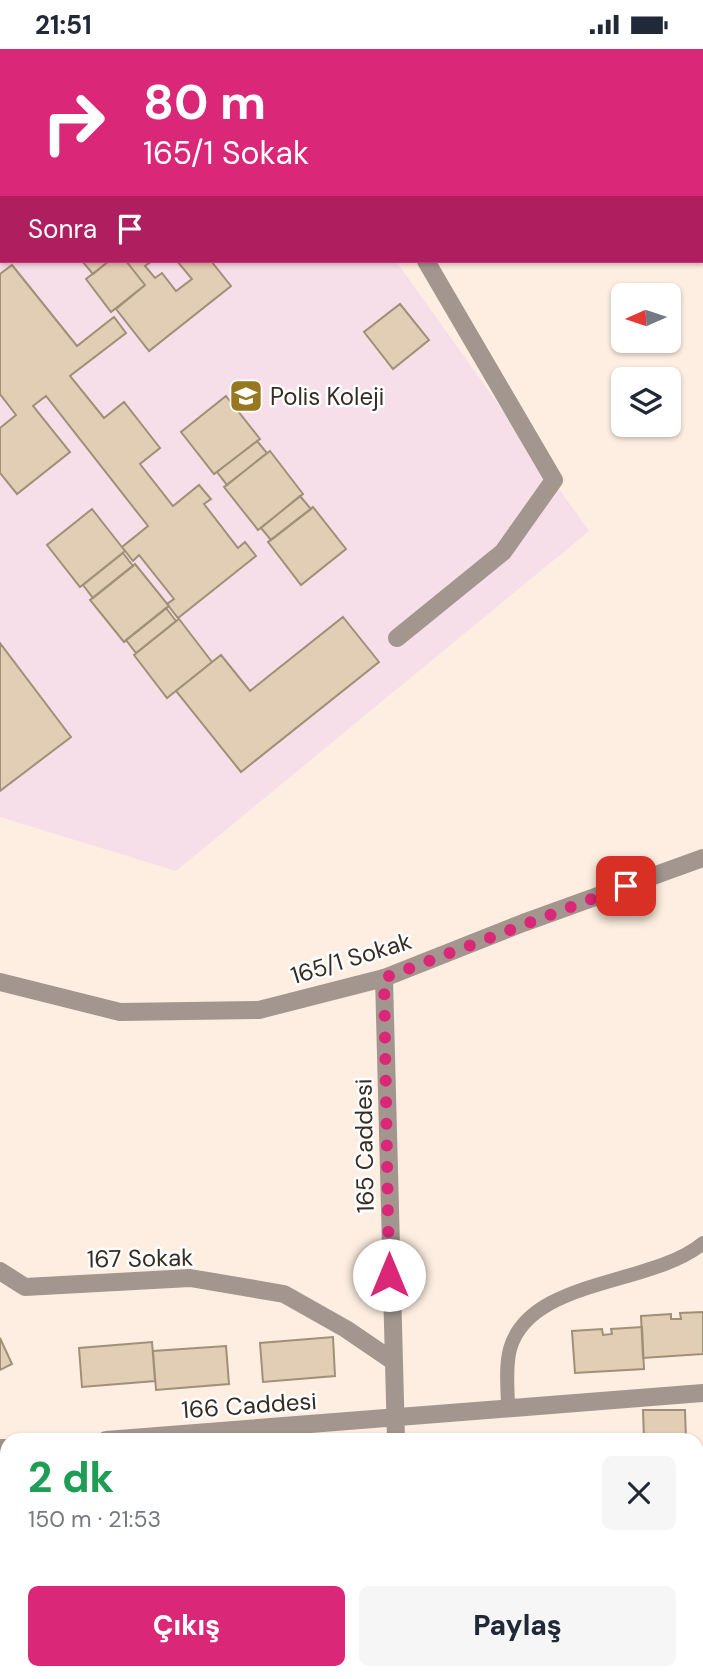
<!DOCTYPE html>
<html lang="tr">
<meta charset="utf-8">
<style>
body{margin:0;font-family:"DM Sans",sans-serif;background:#f6f6f7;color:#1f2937;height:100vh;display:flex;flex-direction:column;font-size:26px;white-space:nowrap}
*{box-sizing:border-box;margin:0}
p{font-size:23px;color:#747a83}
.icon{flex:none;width:38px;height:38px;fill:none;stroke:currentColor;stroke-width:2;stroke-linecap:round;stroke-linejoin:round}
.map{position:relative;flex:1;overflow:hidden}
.panel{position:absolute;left:0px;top:1384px;width:704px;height:247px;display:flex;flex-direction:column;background:#fff;border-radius:21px 21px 0 0;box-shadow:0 2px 5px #0004}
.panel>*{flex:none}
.banner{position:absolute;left:0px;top:0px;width:704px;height:214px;box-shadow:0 2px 5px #0004;background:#db2777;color:#fff;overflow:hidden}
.needle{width:46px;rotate:267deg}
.buttons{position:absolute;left:611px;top:234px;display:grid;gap:14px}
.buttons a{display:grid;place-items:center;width:70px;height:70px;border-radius:10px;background:#fff;box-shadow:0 2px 5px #0004;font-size:35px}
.pin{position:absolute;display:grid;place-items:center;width:60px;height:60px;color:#fff;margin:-30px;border-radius:14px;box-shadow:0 4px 10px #0006}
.me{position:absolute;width:77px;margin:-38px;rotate:0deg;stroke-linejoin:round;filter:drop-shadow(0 0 5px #0008)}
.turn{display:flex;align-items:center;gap:24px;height:147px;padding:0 28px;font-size:32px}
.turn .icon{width:91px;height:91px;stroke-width:2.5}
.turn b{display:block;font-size:49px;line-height:60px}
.then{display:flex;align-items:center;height:66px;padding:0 28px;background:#0003;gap:14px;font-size:26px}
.round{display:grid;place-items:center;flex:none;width:74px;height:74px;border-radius:10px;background:#f6f6f7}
.overview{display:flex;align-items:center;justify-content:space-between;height:119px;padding:0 28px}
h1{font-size:42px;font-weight:800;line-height:52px;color:#1e9e55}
.action{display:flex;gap:14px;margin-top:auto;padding:14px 28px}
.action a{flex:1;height:80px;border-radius:10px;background:#db2777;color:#fff;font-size:28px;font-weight:800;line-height:80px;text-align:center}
.action a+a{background:#f6f6f7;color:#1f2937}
.status{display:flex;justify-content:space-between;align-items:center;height:49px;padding:0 35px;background:#fff;direction:ltr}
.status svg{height:19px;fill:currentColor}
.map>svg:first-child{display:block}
.education{fill:#f7dfe9}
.green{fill:#b5c3a9}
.building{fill:#e1ceb5;stroke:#a18f78;stroke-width:2}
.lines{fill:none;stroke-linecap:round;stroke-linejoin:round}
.service{stroke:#a2968f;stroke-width:14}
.minor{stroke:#a2968f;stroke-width:18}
.tertiary{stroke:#a2968f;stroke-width:18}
.route{stroke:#db2777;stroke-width:12;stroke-dasharray:0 21.6}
.labels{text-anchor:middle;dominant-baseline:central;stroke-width:5;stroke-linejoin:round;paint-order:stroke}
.poi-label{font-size:24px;fill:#352c24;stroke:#fff;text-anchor:start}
.street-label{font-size:24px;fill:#352c24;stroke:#fff}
</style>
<div class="status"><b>21:51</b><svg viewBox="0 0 49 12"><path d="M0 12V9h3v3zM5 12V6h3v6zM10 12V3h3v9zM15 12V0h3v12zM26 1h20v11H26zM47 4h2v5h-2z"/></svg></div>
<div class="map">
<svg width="703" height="1630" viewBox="0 0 703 1630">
<rect width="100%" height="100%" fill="#fdeee1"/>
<path class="education" d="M0 0 245 2H2V212H396L589 482 176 822 0 768Z"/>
<path class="green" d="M314 0H525L527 2H315Z"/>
<path class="building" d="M2 64V187L0 185Z
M82 212H109L93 225Z
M109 212H126L145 236 111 263 86 230Z
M126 212H152L145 217 155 229 162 224 176 242 192 230 177 212H211L231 237 149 302 116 260 145 236Z
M12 216 77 297 114 268 126 284 70 327 104 369 124 353 160 399 140 415 173 457 199 436 211 450 204 455 238 499 245 493 256 507 178 569 167 555 174 550 139 506 133 512 122 498 148 477 46 347 33 357 70 403 17 445 0 424V379L16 366 0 345V225Z
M400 255 429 291 393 320 364 283Z
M226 347 260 390 214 425 181 383Z
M257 392 267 404 227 436 217 423Z
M270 402 303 445 258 481 224 438Z
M300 447 311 460 271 491 261 479Z
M313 458 346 500 301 536 268 493Z
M92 460 125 502 80 538 47 496Z
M123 504 133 517 93 549 83 536Z
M135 515 169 557 124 593 90 551Z
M166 559 176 572 136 604 126 591Z
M343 568 379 613 241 723 176 642 221 606 250 642Z
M179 570 212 613 167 649 134 606Z
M0 594 71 688 0 742Z
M703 1263V1305L643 1309 641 1267 671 1265V1270H681L680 1264Z
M642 1278 644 1320 575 1324 572 1282 602 1280 603 1286 612 1285 611 1280Z
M333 1288 335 1327 263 1333 260 1294Z
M0 1289 12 1315 0 1321Z
M152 1293 155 1332 82 1338 79 1299Z
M226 1297 229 1335 156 1341 153 1302Z
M643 1361H685L686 1391H644Z
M104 1624H187L188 1630H105Z
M330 1624H363V1630H317H331Z"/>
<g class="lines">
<path class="service" d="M508 1360C508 1341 505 1319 510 1300 530 1229 652 1237 703 1194"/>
<path class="minor" d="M397 589 503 503 554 431 426 212
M0 933 120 963 259 961 384 929 396 1391
M0 1222 25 1238 190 1229 284 1245 346 1280 393 1312
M106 1391 703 1344
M0 1399H7
M0 1602 7 1613
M14 1624 18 1630
M68 1624 70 1630
M282 1624 283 1630
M401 1624V1630"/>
<path class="tertiary" d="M274 0 276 2
M619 2 621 0
M384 929 523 874 703 809"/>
</g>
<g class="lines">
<path class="route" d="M389 1226 384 929 626 837"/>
</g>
<defs>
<symbol id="school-square" viewBox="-11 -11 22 22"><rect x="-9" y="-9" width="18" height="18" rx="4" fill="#977720" stroke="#fff"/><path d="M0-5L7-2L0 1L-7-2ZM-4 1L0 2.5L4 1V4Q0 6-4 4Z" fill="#fff"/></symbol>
</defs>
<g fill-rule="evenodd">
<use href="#school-square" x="227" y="328" width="38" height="38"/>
</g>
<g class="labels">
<g class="poi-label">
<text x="270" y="347">Polis Koleji</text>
</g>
<g class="street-label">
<text transform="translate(351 909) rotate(-17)">165/1 Sokak</text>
<text transform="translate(364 1097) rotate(-91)">165 Caddesi</text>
<text transform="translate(140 1209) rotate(-1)">167 Sokak</text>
<text transform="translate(249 1356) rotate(-4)">166 Caddesi</text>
</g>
</g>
</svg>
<div class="buttons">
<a><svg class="needle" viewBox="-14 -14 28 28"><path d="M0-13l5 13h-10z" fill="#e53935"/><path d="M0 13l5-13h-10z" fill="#747a83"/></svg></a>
<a><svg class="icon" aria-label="layers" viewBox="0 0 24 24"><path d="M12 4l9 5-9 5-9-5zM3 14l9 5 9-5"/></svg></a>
</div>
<div class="pin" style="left:626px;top:837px;background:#d93025"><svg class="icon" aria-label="arrive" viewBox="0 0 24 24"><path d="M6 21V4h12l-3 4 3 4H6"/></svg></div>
<svg class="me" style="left:389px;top:1226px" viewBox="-20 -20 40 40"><circle r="19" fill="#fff"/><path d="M0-13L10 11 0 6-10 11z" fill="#db2777"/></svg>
<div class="banner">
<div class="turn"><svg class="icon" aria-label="right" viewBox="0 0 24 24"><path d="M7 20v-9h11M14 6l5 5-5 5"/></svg><div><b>80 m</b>165/1 Sokak</div></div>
<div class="then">Sonra<svg class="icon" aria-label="arrive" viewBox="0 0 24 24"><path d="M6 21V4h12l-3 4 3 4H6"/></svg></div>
</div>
<section class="panel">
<div class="overview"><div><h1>2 dk</h1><p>150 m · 21:53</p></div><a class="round"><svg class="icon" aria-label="close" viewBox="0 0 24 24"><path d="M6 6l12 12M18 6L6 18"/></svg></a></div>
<div class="action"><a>Çıkış</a><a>Paylaş</a></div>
</section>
</div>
